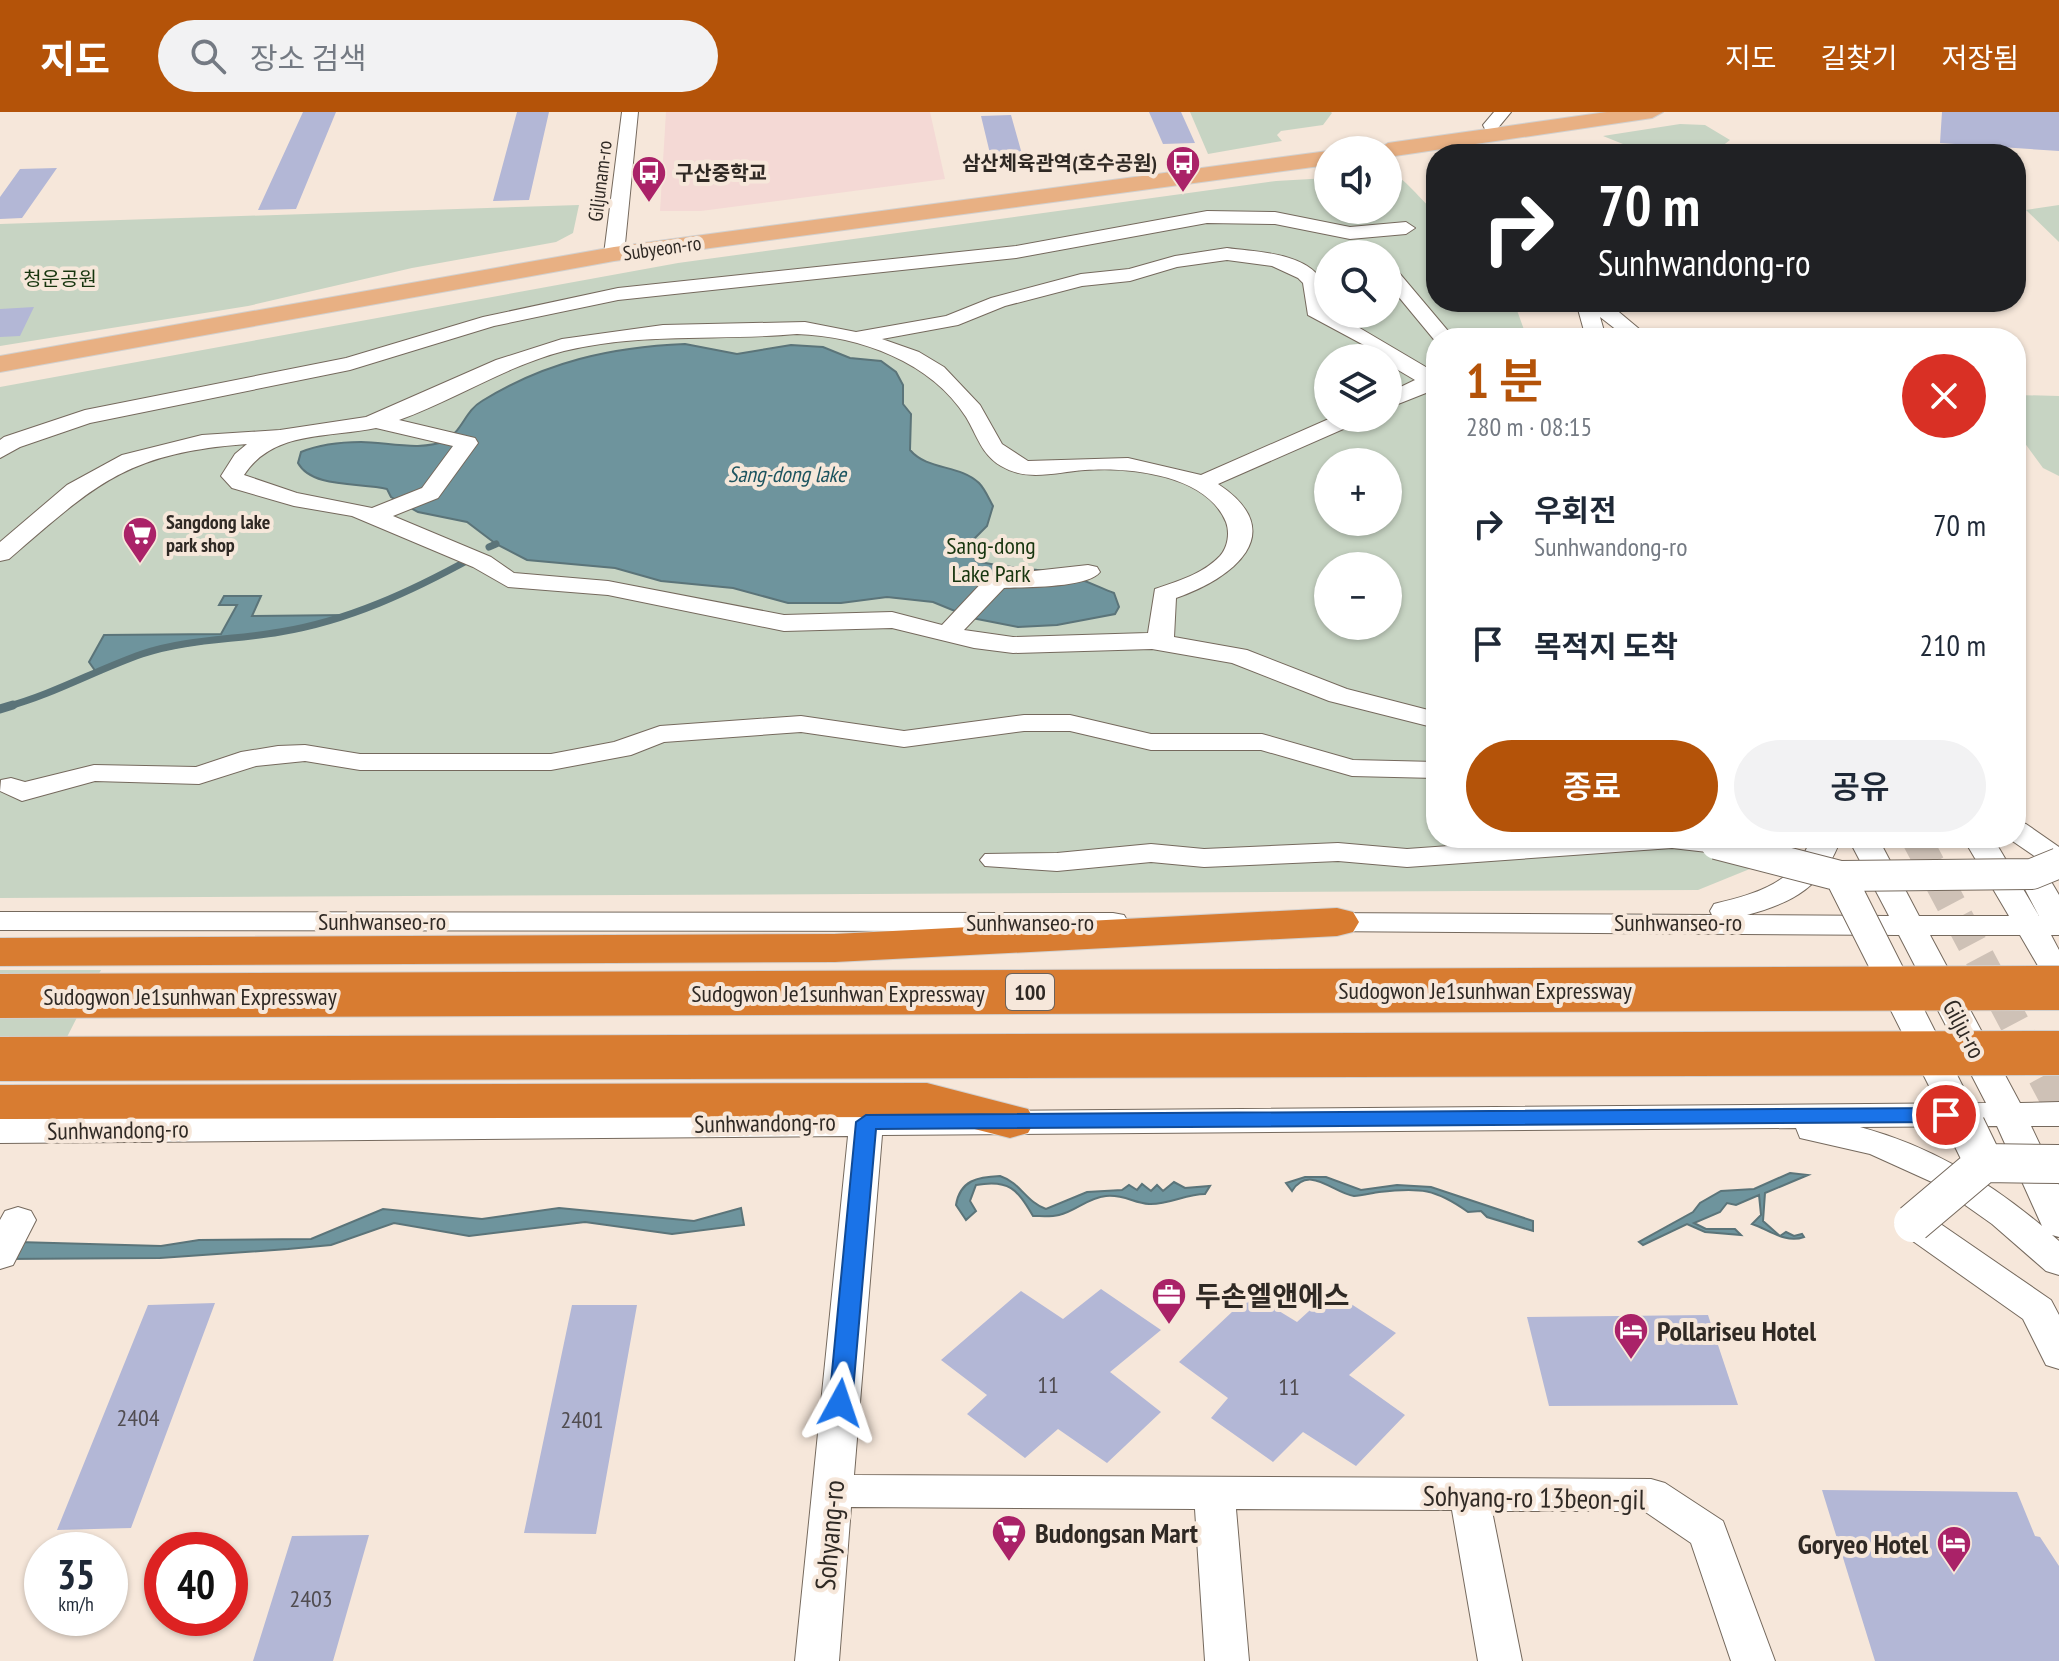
<!DOCTYPE html>
<html lang="ko">
<meta charset="utf-8">
<style>
body{margin:0;font-family:"PT Sans Narrow","Noto Sans KR",sans-serif;background:#f2f2f3;color:#1f2937;height:100vh;display:flex;flex-direction:column;font-size:30px;white-space:nowrap}
*{box-sizing:border-box;margin:0}
p{font-size:26px;color:#747a83}
.icon{flex:none;width:44px;height:44px;fill:none;stroke:currentColor;stroke-width:2;stroke-linecap:round;stroke-linejoin:round}
.map{position:relative;flex:1;overflow:hidden}
.sheet{position:absolute;left:1426px;top:216px;width:600px;height:520px;display:flex;flex-direction:column;background:#fff;border-radius:32px;box-shadow:0 2px 6px #0004}
.sheet>*{flex:none}
.banner{position:absolute;left:1426px;top:32px;width:600px;height:168px;border-radius:32px;box-shadow:0 2px 6px #0004;background:#202124;color:#fff;overflow:hidden}
.fabs{position:absolute;left:1314px;top:24px;display:grid;gap:16px}
.fabs a{display:grid;place-items:center;width:88px;height:88px;border-radius:50%;background:#fff;box-shadow:0 2px 6px #0004;font-size:40px}
.speed{position:absolute;left:24px;top:1420px;display:flex;gap:16px;font-size:40px;font-weight:700;text-align:center}
.speed>*{display:grid;place-content:center;width:104px;height:104px;border-radius:50%;background:#fff;box-shadow:0 2px 6px #0004;line-height:1}
.speed small{font-size:20px;font-weight:400}
.speed .limit{border:12px solid #d22;background:#fff;color:#111}
.pin{position:absolute;display:grid;place-items:center;width:68px;height:68px;color:#fff;margin:-34px;border:4px solid #fff;border-radius:50%;box-shadow:0 2px 8px #0007}
.me{position:absolute;width:88px;margin:-44px;rotate:5deg;stroke-linejoin:round;filter:drop-shadow(0 0 6px #0008)}
.turn{display:flex;align-items:center;gap:28px;height:168px;padding:0 40px;font-size:36px}
.turn .icon{width:104px;height:104px;stroke-width:2.5}
.turn b{display:block;font-size:56px;line-height:68px}
.round{display:grid;place-items:center;flex:none;width:84px;height:84px;border-radius:42px;background:#f2f2f3}
.summary{display:flex;align-items:center;justify-content:space-between;height:136px;padding:0 40px}
h1{font-size:48px;font-weight:600;line-height:60px;color:#b45309}
.primary-button{display:flex;gap:16px;margin-top:auto;padding:16px 40px}
.primary-button a{flex:1;height:92px;border-radius:48px;background:#b45309;color:#fff;font-size:32px;font-weight:600;line-height:92px;text-align:center}
.primary-button a+a{background:#f2f2f3;color:#1f2937}
ul{padding:0;list-style:none}
li{display:flex;align-items:center;gap:24px;height:120px;padding:0 40px}
li div{flex:1}
li b{display:block;font-size:30px}
li em{font-style:normal}
header{display:flex;align-items:center;gap:48px;box-sizing:border-box;height:112px;padding:0 40px;background:#b45309;color:#fff}
header strong{font-size:38px}
nav{display:flex;gap:44px;margin-inline-start:auto;font-size:28px}
.search{width:560px;height:72px;background:#f2f2f3;display:flex;align-items:center;gap:20px;box-sizing:border-box;padding:0 28px;border-radius:44px;color:#747a83;font-size:30px}
.map>svg:first-child{display:block}
.education{fill:#f4d9d5}
.green{fill:#c7d4c3;fill-rule:evenodd}
.water{fill:#6e949d;stroke:#5b7479;stroke-width:2}
.lines{fill:none;stroke-linecap:round;stroke-linejoin:round}
.stream-far1{stroke:#5b7479;stroke-width:7}
.stream{stroke:#5b7479;stroke-width:9}
.building{fill:#b3b7d6}
.minor-tunnel{stroke:#cec1b6;stroke-width:30;stroke-dasharray:30 15;stroke-linecap:butt}
.minor-casing{stroke:#75695d;stroke-width:2}
.major-casing{stroke:#d1d0cf;stroke-width:2}
.highway-casing{stroke:#d1d0cf;stroke-width:2}
.minor{fill:#fff;fill-rule:evenodd}
.major{fill:#e8b083;fill-rule:evenodd}
.highway{fill:#d87c31;fill-rule:evenodd}
.minor-bridge-far1-casing{stroke:#75695d;stroke-width:32;stroke-linecap:butt}
.minor-bridge-casing{stroke:#75695d;stroke-width:40;stroke-linecap:butt}
.highway-bridge-casing{stroke:#d1d0cf;stroke-width:46;stroke-linecap:butt}
.minor-bridge-far1{stroke:#fff;stroke-width:30}
.minor-bridge{stroke:#fff;stroke-width:38}
.highway-bridge{stroke:#d87c31;stroke-width:44}
.route{fill:#1a73e8;stroke:#114b97;stroke-width:2}
.labels{text-anchor:middle;dominant-baseline:central;stroke-width:8;stroke-linejoin:round;paint-order:stroke}
.far-poi-label{font-size:20px;font-weight:bold;fill:#2f2924;stroke:#f6e7da;text-anchor:start}
.far-street-label{font-size:20px;fill:#2f2924;stroke:#f6e7da}
.far-park-label{font-size:20px;fill:#17350e;stroke:#f6e7da}
.far-water-label{font-size:22px;font-style:italic;fill:#1d545f;stroke:#f6e7da}
.shield{fill:#f6e7da;stroke:#6b625b;stroke-width:2}
.shield-label{font-size:22px;font-weight:bold;fill:#2f2924}
.park-label{font-size:24px;fill:#17350e;stroke:#f6e7da}
.street-label{font-size:24px;fill:#2f2924;stroke:#f6e7da}
.near-number-label{font-size:24px;fill:#504c50}
.near-poi-label{font-size:28px;font-weight:bold;fill:#2f2924;stroke:#f6e7da;text-anchor:start}
.near-street-label{font-size:28px;fill:#2f2924;stroke:#f6e7da}
</style>
<header>
<strong>지도</strong>
<div class="search"><svg class="icon" aria-label="search" viewBox="0 0 24 24"><circle cx="10" cy="10" r="6"/><path d="M15 15l6 6"/></svg>장소 검색</div>
<nav><a>지도</a><a>길찾기</a><a>저장됨</a></nav>
</header>
<div class="map">
<svg width="2059" height="1549" viewBox="0 0 2059 1549">
<rect width="100%" height="100%" fill="#f6e7da"/>
<path class="education" d="M666 0H930L945 67 701 99H660Z"/>
<path class="green" d="M1190 0H1331L1332 1 1323 13 1281 19 1277 23 1282 29 1208 42Z
M1680 12 1705 13 1730 28 1721 35 1633 36 1603 24Z
M1388 60C1405 64 1421 90 1436 100V190H1514L1527 226H1436V726H1779L1762 752 1698 778 0 786V275L678 151 1276 69 1328 66V98H1388ZM1328 142H1388V202H1328ZM1328 246H1388V306H1328ZM1328 350H1388V410H1328ZM1328 454H1388V514H1328Z
M579 93 573 121 556 130 412 156 248 194 0 234V112Z
M2059 93V130L2026 98Z
M2016 283 2059 284V364L2043 356 2016 319Z
M0 858H101L65 929H0Z"/>
<path class="water" d="M685 232 737 242 791 233 823 235 850 246 881 249 896 260 903 273V292L911 302 910 338C928 359 959 352 979 371 985 377 989 387 993 394L987 414 968 433 976 449C1004 456 1032 456 1059 461 1079 465 1096 474 1114 481L1119 495 1115 502 1057 513 1018 515 972 506 933 490 887 485 841 491H788L733 476 661 469 615 456 527 448 496 432 467 410 418 400 391 385 387 377C362 370 312 377 298 351L301 340C318 333 342 330 361 330 386 330 423 340 446 328 463 318 465 299 482 289 545 250 611 235 685 232Z
M224 484H261L252 504 348 503C326 509 304 516 282 520 218 531 156 531 96 560L89 550 104 523 221 522 237 493H219Z
M1790 1061 1808 1063 1765 1081 1763 1109 1780 1124 1786 1120 1794 1124 1802 1122 1804 1125C1785 1132 1768 1117 1752 1112L1761 1103 1759 1083 1736 1093 1727 1091 1720 1100 1694 1111 1706 1117H1735L1741 1123 1705 1120 1687 1112 1643 1133 1639 1130 1693 1100 1700 1091 1721 1079 1754 1077Z
M1000 1064C1021 1071 1026 1090 1046 1097L1087 1080 1122 1078 1129 1073 1137 1078 1142 1072 1151 1079 1157 1073 1163 1079 1174 1070 1185 1076 1210 1074 1205 1082C1186 1082 1168 1093 1149 1092 1134 1091 1123 1082 1106 1084 1087 1086 1076 1099 1059 1103 1051 1105 1041 1104 1033 1104 1017 1077 1009 1067 976 1073L970 1089 976 1099 966 1108 956 1093C960 1068 978 1065 1000 1064Z
M1305 1065H1326L1361 1078 1397 1073 1431 1075 1533 1109V1119L1487 1105 1481 1099 1468 1100C1436 1077 1420 1075 1379 1080 1372 1081 1361 1084 1354 1084 1333 1081 1309 1052 1292 1079L1286 1071Z
M559 1096 694 1109 741 1096 744 1113 672 1122 585 1110 469 1124 394 1111 331 1133 288 1137 160 1146 0 1147 18 1130 161 1134 199 1128 311 1127 383 1097 482 1107Z"/>
<g class="lines">
<path class="stream-far1" d="M489 435 496 432
M6 595C54 582 96 558 142 542 186 527 234 528 280 520 348 509 412 479 472 446"/>
<path class="stream" d="M0 597 13 593"/>
</g>
<path class="building" d="M303 0H336L296 97 258 98Z
M517 0H549L529 88 493 89Z
M1149 0H1181L1195 31 1163 32Z
M1942 0H2059V39L1940 31Z
M1011 3 1025 53 993 54 981 4Z
M57 56 22 106 0 107V85L20 57Z
M34 195 20 224 0 225V197Z
M1101 1177 1161 1218 1110 1260 1161 1300 1107 1351 1058 1317 1025 1346 967 1302 987 1283 941 1248 1021 1179 1063 1207Z
M1331 1179 1396 1221 1349 1263 1405 1303 1356 1354 1303 1320 1273 1350 1211 1306 1228 1286 1179 1250 1251 1182 1297 1210Z
M215 1191 131 1416 57 1418 148 1193Z
M572 1193H637L596 1422 524 1421Z
M1708 1203 1738 1293 1549 1294 1527 1205Z
M1822 1378 2017 1380 2035 1424 2040 1425 2059 1454V1549H1875Z
M369 1423 333 1549H253L292 1424Z"/>
<g class="lines">
<path class="minor-tunnel" d="M1916 726 2059 995"/>
<defs>
<path id="minor" d="M622 0H638L624 142 614 148 604 142Z
M1494 0H1511L1497 17H1485L1483 13Z
M1454 25 1460 26 1473 42H1455L1445 30Z
M1207 99 1275 100 1350 115 1406 110 1415 116 1406 122 1350 127 1275 112 1207 111 1016 146 618 188 494 214 350 258 90 311 20 335 0 346V328L4 325 85 298 346 246 483 205 618 176 1016 134Z
M1227 136C1255 140 1303 140 1321 167 1327 176 1325 193 1328 202H1336L1436 261V277L1388 296V281L1415 268 1398 258 1388 246 1308 203 1303 171 1298 166 1272 154 1227 148 1177 155 1130 169 1082 174 1005 194 958 213 882 227 919 240 944 255 980 293 1002 332 1028 349 1128 346 1201 363 1331 306H1360L1357 311 1218 372C1292 421 1232 467 1176 486L1174 525 1247 538 1347 577 1436 600V616L1329 589 1232 551 1152 537 1013 541 974 536 892 516 784 519 608 483 508 475 473 455 352 404 294 394 232 376 221 364 235 342 247 332C126 341 96 372 9 447L0 449V430L67 373 122 343 202 323 280 318 366 305 496 248 562 227 663 213 805 210 856 220 946 204 991 186 1081 162 1129 157 1175 144ZM797 222C860 224 931 250 966 305 977 323 981 342 1001 354 1027 370 1057 360 1085 358 1129 355 1206 362 1226 410 1230 421 1228 435 1220 444 1203 462 1178 469 1155 477L1148 521 1013 525 964 518 1004 476C1025 475 1088 476 1100 460L1097 455 1088 453 988 464 942 513 892 500 784 503 608 469 514 461 491 445 393 404 438 386 478 331 475 326 399 308C455 288 506 254 564 239 641 220 719 229 797 222ZM376 316 453 334 422 376 372 396 297 381 244 363C273 318 330 326 376 316Z
M1388 154 1395 156 1454 226H1436V230L1388 172Z
M1576 190H1607L1650 226H1627L1600 205 1606 226H1586Z
M1024 603H1070L1151 622H1262L1353 648 1436 650V666L1352 664 1261 638H1151L1070 619H1024L904 635 801 620 664 630 631 643 551 658H360L305 649 256 654 199 672 95 669 22 689 0 679 1 668 11 666 25 670 94 653 196 655 241 640 278 634 305 633 360 642H551L614 630 660 614 801 604 904 619Z
M2016 709 2026 712 2059 735V757L2049 754 2008 726H2016Z
M1563 726H1726L1731 732 1726 738 1716 741 1672 736 1407 755 1338 749 1204 755 1151 750 1057 759 985 754 980 748 985 742 1057 741 1151 732 1204 737 1338 731 1407 737Z
M1811 726H1841C1825 773 1793 791 1747 803L1889 804 1848 726H1878L1919 804H2009L1963 726H1993L2039 804 2017 762 2021 756H2043L2059 783V823H2051L2059 838V874L2048 871 2020 823H1930L2020 991 2059 990V1014H2031L2059 1073V1125L2052 1123 2059 1129V1163L2046 1159 1992 1112 1934 1071 1870 1042 1800 1026 1796 1016 882 1023 854 1363 1651 1367 1665 1371 1723 1409 1775 1549H1731L1691 1431 1644 1399H1492L1522 1549H1478L1452 1398 1236 1397 1249 1549H1205L1195 1397 851 1395 839 1549H795L848 1024 0 1031V1007L1986 991 1899 823 1317 819 1306 817 1302 810 1306 803 1317 801 1712 803 1710 799 1714 792C1758 781 1795 772 1811 726ZM1997 1014 2042 1114C1987 1068 1930 1034 1860 1015Z
M0 800 1113 801 1124 803 1128 810 1124 817 1113 819 0 818Z
M18 1095 31 1099 36 1108 13 1153 0 1157V1108L5 1099Z
M1913 1098 1926 1102 2051 1188 2059 1203V1257L2046 1253 2023 1207 1900 1120 1895 1111 1900 1102Z"/>
<path id="major" d="M1607 0H1663L1652 6 1388 45V38H1377L1388 31Z
M1328 39V53L614 149 0 260V244L614 135Z"/>
<path id="highway" d="M1337 796 1353 800 1359 810 1353 820 1337 824 835 850 0 854V826L835 822Z
M927 971 1028 997 1035 1009 1028 1021 1010 1026 927 1005 0 1007V973Z"/>
</defs>
<use href="#minor" class="minor-casing"/>
<use href="#major" class="major-casing"/>
<use href="#highway" class="highway-casing"/>
<use href="#minor" class="minor"/>
<use href="#major" class="major"/>
<use href="#highway" class="highway"/>
<defs>
<path id="minor-bridge-far1" d="M1716 732 1840 764 2032 762 2059 751
M1840 764 1967 1016"/>
<path id="minor-bridge" d="M1984 1051 2059 1052
M1913 1111 1984 1051 1966 1014"/>
<path id="highway-bridge" d="M0 884 2059 876
M0 947 2059 941"/>
</defs>
<use href="#minor-bridge-far1" class="minor-bridge-far1-casing"/>
<use href="#minor-bridge" class="minor-bridge-casing"/>
<use href="#highway-bridge" class="highway-bridge-casing"/>
<use href="#minor-bridge-far1" class="minor-bridge-far1"/>
<use href="#minor-bridge" class="minor-bridge"/>
<use href="#highway-bridge" class="highway-bridge"/>
</g>
<path class="route" d="M1946 996 1957 1003 1946 1010 876 1017 852 1291 849 1297H832L829 1291 856 1010 866 1003Z"/>
<defs>
<symbol id="bus-pin" viewBox="-11 -11 22 30"><path d="M0 17L-7.5 6A9.5 9.5 0 1 1 7.5 6Z" fill="#aa2268" stroke="#f6e7da"/><path d="M-5-6H5V4H4V6H2V4H-2V6H-4V4H-5ZM-3.5-4V0h7V-4ZM-3.5 1.2v1.5H-2V1.2ZM2 1.2v1.5H3.5V1.2Z" fill="#fff"/></symbol>
<symbol id="supermarket-pin" viewBox="-11 -11 22 30"><path d="M0 17L-7.5 6A9.5 9.5 0 1 1 7.5 6Z" fill="#aa2268" stroke="#f6e7da"/><path d="M-6-5.5h2.5l.6 2H6L4.5 2H-2.5L-4.4-4H-6ZM-1.5 3.2a1.3 1.3 0 1 0 .1 0ZM3 3.2a1.3 1.3 0 1 0 .1 0Z" fill="#fff"/></symbol>
<symbol id="office-pin" viewBox="-11 -11 22 30"><path d="M0 17L-7.5 6A9.5 9.5 0 1 1 7.5 6Z" fill="#aa2268" stroke="#f6e7da"/><path d="M-6-3h4V-5.5h4V-3h4V5H-6ZM-1-4.5V-3h2v-1.5ZM-6 0V1H6V0Z" fill="#fff"/></symbol>
<symbol id="hotel-pin" viewBox="-11 -11 22 30"><path d="M0 17L-7.5 6A9.5 9.5 0 1 1 7.5 6Z" fill="#aa2268" stroke="#f6e7da"/><path d="M-6-4.5h1.5V1H6V5H4.5V3h-9V5H-6ZM-4 0a1.8 1.8 0 1 1 3.6 0ZM.5 0V-2.5h3Q6-2.5 6 0Z" fill="#fff"/></symbol>
</defs>
<g fill-rule="evenodd">
<use href="#bus-pin" x="1163" y="31" width="40" height="54"/>
<use href="#bus-pin" x="629" y="41" width="40" height="54"/>
<use href="#supermarket-pin" x="120" y="402" width="40" height="54"/>
<use href="#office-pin" x="1149" y="1163" width="40" height="54"/>
<use href="#hotel-pin" x="1611" y="1198" width="40" height="54"/>
<use href="#supermarket-pin" x="989" y="1400" width="40" height="54"/>
<use href="#hotel-pin" x="1934" y="1411" width="40" height="54"/>
</g>
<g class="labels">
<g class="far-poi-label">
<text x="1157" y="51" text-anchor="end">삼산체육관역(호수공원)</text>
<text x="675" y="61">구산중학교</text>
<text x="166" y="410">Sangdong lake<tspan x="166" dy="23">park shop</tspan></text>
</g>
<g class="far-street-label">
<text transform="translate(600 69) rotate(-83)">Giljunam-ro</text>
<text transform="translate(662 136) rotate(-8)">Subyeon-ro</text>
</g>
<g class="far-park-label">
<text x="60" y="167">청운공원</text>
</g>
<g class="far-water-label">
<text x="787" y="362">Sang-dong lake</text>
</g>
<rect class="shield" x="1006" y="862" width="48" height="36" rx="6"/>
<g class="shield-label">
<text x="1030" y="880">100</text>
</g>
<g class="park-label">
<text x="991" y="433">Sang-dong<tspan x="991" dy="28">Lake Park</tspan></text>
</g>
<g class="street-label">
<text x="382" y="809">Sunhwanseo-ro</text>
<text x="1030" y="810">Sunhwanseo-ro</text>
<text x="1678" y="810">Sunhwanseo-ro</text>
<text x="1485" y="878">Sudogwon Je1sunhwan Expressway</text>
<text x="838" y="881">Sudogwon Je1sunhwan Expressway</text>
<text x="190" y="884">Sudogwon Je1sunhwan Expressway</text>
<text transform="translate(1964 917) rotate(62)">Gilju-ro</text>
<text transform="translate(765 1011) rotate(-1)">Sunhwandong-ro</text>
<text transform="translate(118 1018) rotate(-1)">Sunhwandong-ro</text>
</g>
<g class="near-number-label">
<text x="1048" y="1272">11</text>
<text x="1289" y="1274">11</text>
<text x="138" y="1305">2404</text>
<text x="582" y="1307">2401</text>
<text x="311" y="1486">2403</text>
</g>
<g class="near-poi-label">
<text x="1195" y="1183">두손엘앤에스</text>
<text x="1657" y="1218">Pollariseu Hotel</text>
<text x="1035" y="1420">Budongsan Mart</text>
<text x="1928" y="1431" text-anchor="end">Goryeo Hotel</text>
</g>
<g class="near-street-label">
<text transform="translate(1534 1385) rotate(1)">Sohyang-ro 13beon-gil</text>
<text transform="translate(829 1423) rotate(-85)">Sohyang-ro</text>
</g>
</g>
</svg>
<div class="fabs">
<a><svg class="icon" aria-label="sound" viewBox="0 0 24 24"><path d="M4 9h4l5-4v14l-5-4H4zM17 9q2 3 0 6"/></svg></a>
<a><svg class="icon" aria-label="search" viewBox="0 0 24 24"><circle cx="10" cy="10" r="6"/><path d="M15 15l6 6"/></svg></a>
<a><svg class="icon" aria-label="layers" viewBox="0 0 24 24"><path d="M12 4l9 5-9 5-9-5zM3 14l9 5 9-5"/></svg></a>
<a>+</a>
<a>−</a>
</div>
<div class="speed"><div>35<small>km/h</small></div><div class="limit">40</div></div>
<div class="pin" style="left:1946px;top:1003px;background:#d93025"><svg class="icon" aria-label="arrive" viewBox="0 0 24 24"><path d="M6 21V4h12l-3 4 3 4H6"/></svg></div>
<svg class="me" style="left:840px;top:1291px" viewBox="-20 -20 40 40"><path d="M0-17L14 15 0 8-14 15z" fill="#1a73e8" stroke="#fff" stroke-width="4"/></svg>
<div class="banner">
<div class="turn"><svg class="icon" aria-label="right" viewBox="0 0 24 24"><path d="M7 20v-9h11M14 6l5 5-5 5"/></svg><div><b>70 m</b>Sunhwandong-ro</div></div>
</div>
<section class="sheet">
<div class="summary"><div><h1>1 분</h1><p>280 m · 08:15</p></div><a class="round" style="background:#d93025;color:#fff"><svg class="icon" aria-label="close" viewBox="0 0 24 24"><path d="M6 6l12 12M18 6L6 18"/></svg></a></div>
<ul>
<li><svg class="icon" aria-label="right" viewBox="0 0 24 24"><path d="M7 20v-9h11M14 6l5 5-5 5"/></svg><div><b>우회전</b><p>Sunhwandong-ro</p></div><em>70 m</em></li>
<li><svg class="icon" aria-label="arrive" viewBox="0 0 24 24"><path d="M6 21V4h12l-3 4 3 4H6"/></svg><div><b>목적지 도착</b></div><em>210 m</em></li>
</ul>
<div class="primary-button"><a>종료</a><a>공유</a></div>
</section>
</div>
